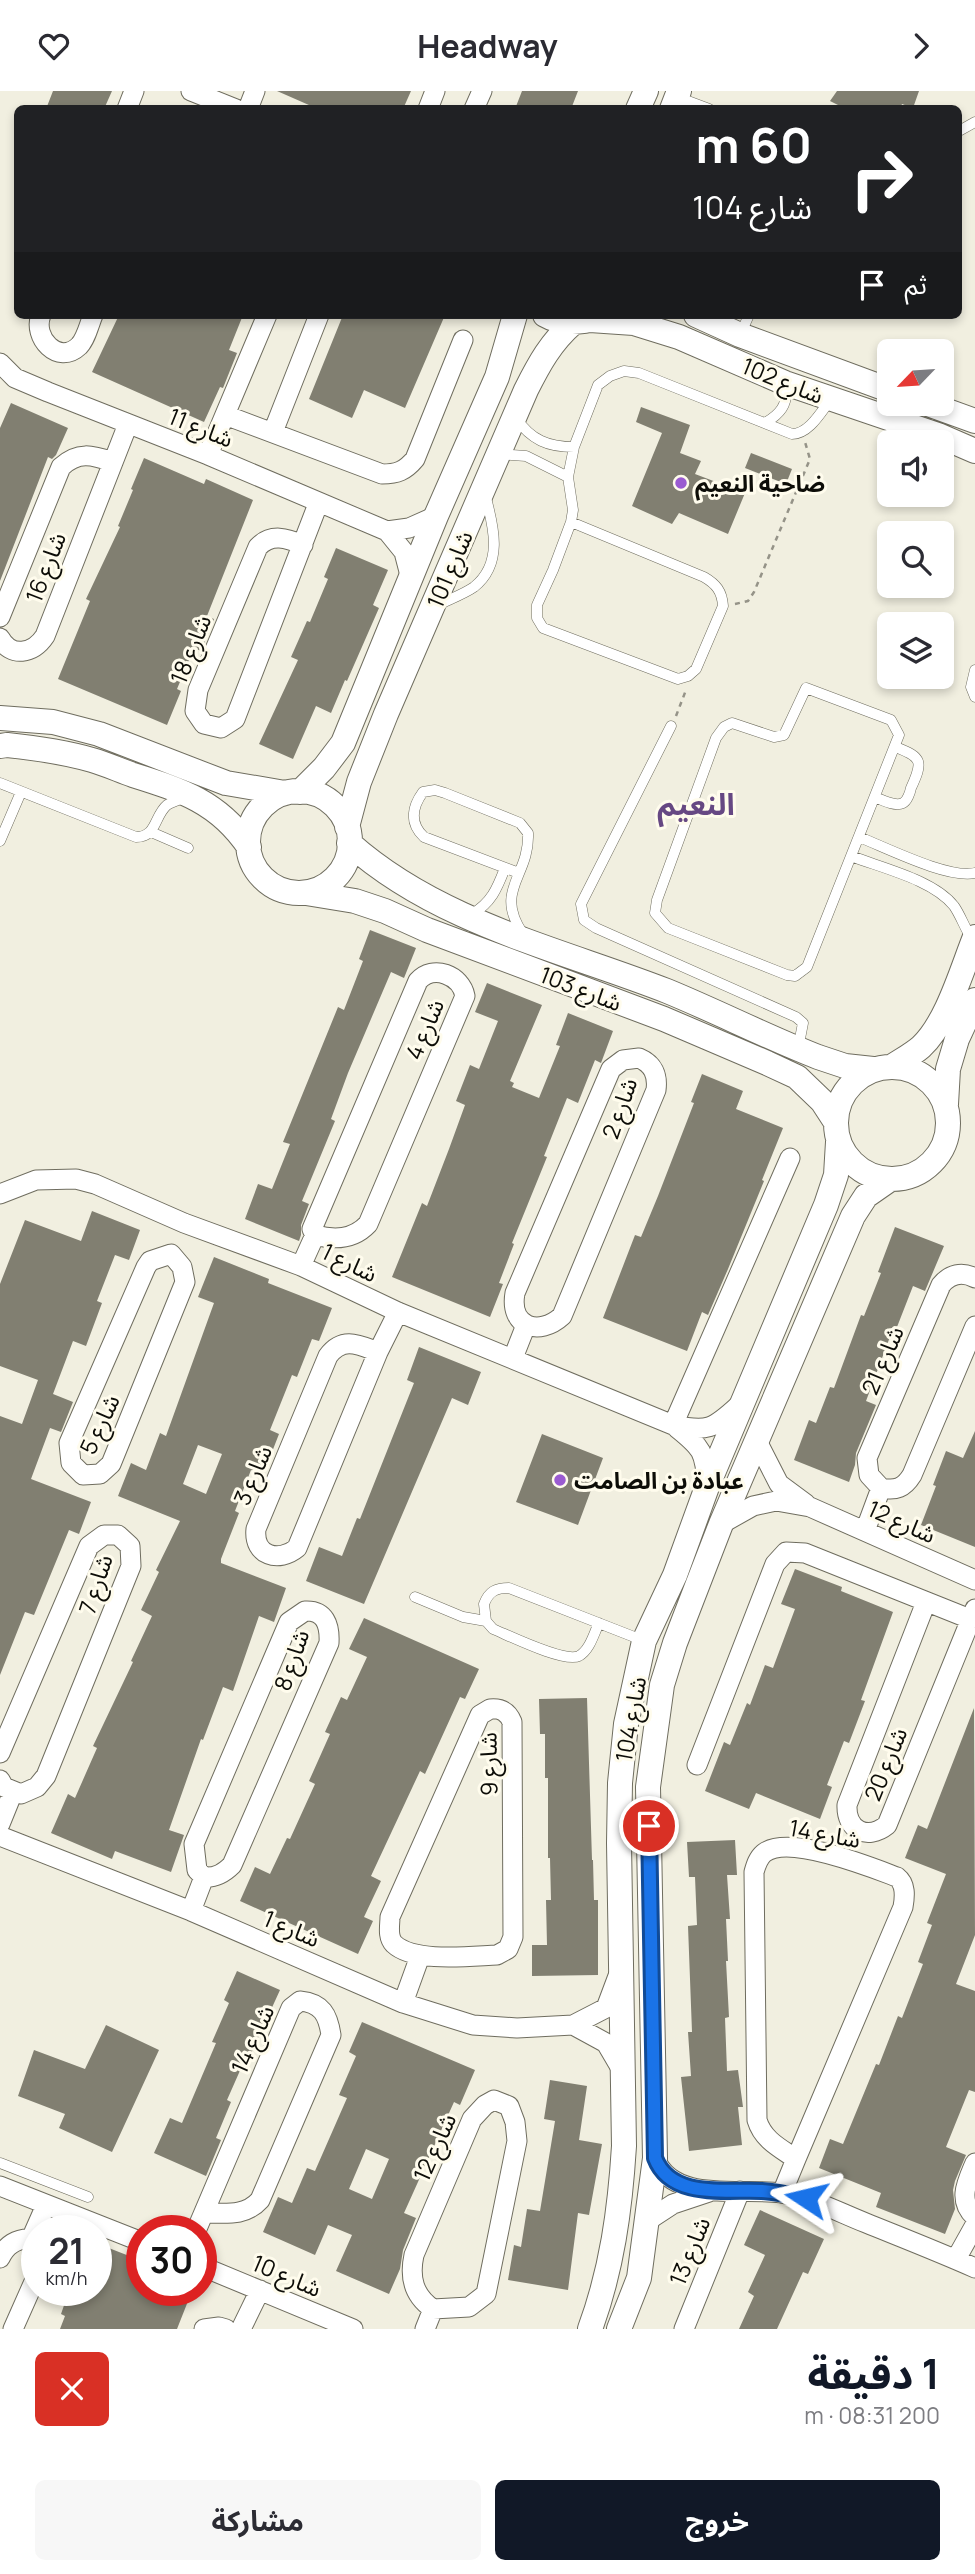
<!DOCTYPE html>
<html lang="ar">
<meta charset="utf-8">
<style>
body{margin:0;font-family:Manrope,"Noto Sans Arabic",sans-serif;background:#f7f7f7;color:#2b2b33;direction:rtl;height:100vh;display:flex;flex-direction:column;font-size:26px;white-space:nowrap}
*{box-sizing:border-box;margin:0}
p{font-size:23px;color:#7c7c81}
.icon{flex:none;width:38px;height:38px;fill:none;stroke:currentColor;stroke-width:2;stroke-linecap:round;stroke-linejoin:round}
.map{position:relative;height:2238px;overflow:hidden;direction:ltr}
.drawer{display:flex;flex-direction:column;background:#fff;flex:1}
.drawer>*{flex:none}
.guide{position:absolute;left:14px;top:14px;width:948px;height:214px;border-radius:10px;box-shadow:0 4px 10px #0003;direction:rtl;background:#202124;color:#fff;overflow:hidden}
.needle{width:46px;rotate:245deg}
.tools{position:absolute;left:877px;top:248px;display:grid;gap:14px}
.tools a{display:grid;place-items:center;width:77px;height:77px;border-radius:10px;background:#fff;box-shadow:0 4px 10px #0003;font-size:35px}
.speed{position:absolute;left:21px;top:2124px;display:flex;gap:14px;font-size:35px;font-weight:700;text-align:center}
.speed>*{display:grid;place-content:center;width:91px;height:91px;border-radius:50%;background:#fff;box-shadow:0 4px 10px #0003;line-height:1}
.speed small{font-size:18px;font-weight:400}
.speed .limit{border:10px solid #d22;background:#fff;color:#111}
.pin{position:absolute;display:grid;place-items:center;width:60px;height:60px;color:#fff;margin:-30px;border:4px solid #fff;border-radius:50%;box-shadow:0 2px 7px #0007}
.me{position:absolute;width:77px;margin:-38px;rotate:280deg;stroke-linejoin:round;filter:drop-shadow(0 0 5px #0008)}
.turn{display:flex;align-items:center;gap:24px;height:147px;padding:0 35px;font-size:32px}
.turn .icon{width:91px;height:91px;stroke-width:2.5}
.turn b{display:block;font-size:49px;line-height:60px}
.then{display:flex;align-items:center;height:66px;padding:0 35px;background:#0003;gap:14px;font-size:26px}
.round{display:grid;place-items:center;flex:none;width:74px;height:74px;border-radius:10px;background:#f7f7f7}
.overview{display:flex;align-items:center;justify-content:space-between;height:119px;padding:0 35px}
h1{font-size:42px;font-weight:700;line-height:52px;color:#111827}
.action{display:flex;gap:14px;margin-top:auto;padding:14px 35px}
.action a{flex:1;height:80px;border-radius:10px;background:#111827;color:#fff;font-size:28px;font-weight:700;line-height:80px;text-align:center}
.action a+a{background:#f7f7f7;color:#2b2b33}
header{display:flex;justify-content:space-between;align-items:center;height:91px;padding:0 35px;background:#fff;font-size:32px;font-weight:700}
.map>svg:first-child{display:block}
.building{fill:#817f71;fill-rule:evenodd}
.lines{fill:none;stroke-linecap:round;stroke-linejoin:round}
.service-casing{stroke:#6f6d5f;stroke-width:11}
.minor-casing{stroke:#6f6d5f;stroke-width:21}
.tertiary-casing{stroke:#6f6d5f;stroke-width:26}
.path{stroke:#959388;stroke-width:2.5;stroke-dasharray:5 5;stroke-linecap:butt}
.service{stroke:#fff;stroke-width:10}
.minor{stroke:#fff;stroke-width:19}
.tertiary{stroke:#fff;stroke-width:24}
.route-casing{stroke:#114b97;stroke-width:18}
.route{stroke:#1a73e8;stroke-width:12}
.poi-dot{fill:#9a5bd1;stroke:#fffced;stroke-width:2.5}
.labels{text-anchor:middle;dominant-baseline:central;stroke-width:6;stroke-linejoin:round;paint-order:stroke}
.street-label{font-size:23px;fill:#0d0d08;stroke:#fffced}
.poi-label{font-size:23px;font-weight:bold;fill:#0d0d08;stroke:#fffced;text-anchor:start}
.district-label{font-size:30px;font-weight:bold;fill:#664883;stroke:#fffced}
</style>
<header><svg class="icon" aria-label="forward" viewBox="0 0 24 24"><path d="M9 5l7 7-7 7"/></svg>Headway<svg class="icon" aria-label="heart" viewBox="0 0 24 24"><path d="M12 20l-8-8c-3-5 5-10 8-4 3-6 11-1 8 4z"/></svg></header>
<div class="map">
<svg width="975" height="2238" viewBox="0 0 975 2238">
<rect width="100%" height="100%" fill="#f1efe0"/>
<path class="building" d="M53 0H112L104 18H46Z
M277 0H411L403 18H318Z
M522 0H578L571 18H515Z
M837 0H919L913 17 902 13 900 18H846L830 10Z
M119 224H243L229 259 237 262 223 297 220 296 204 331 92 281Z
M343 224H445L405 317 364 299 352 327 309 308Z
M11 312 68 337 56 364 52 368 48 366 0 490V337Z
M641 316 690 334 680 362 701 370 695 383 745 402 728 443 679 422 672 433 632 415 662 342 636 331Z
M751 362 792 378 786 393 745 377Z
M144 367 204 393 206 388 253 409 207 525 214 528 201 560 194 557 177 598 181 600 167 634 58 588 90 510 86 508 120 436 118 435 133 399 131 398Z
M336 457 388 479 373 514 379 517 347 590 345 589 331 622 316 615 293 668 259 653 298 569 291 566 307 530 310 531 328 488 324 486Z
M370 839 416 857 404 887 391 881 348 982 331 1028 335 1030 302 1110 309 1113 301 1134V1144L299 1150 245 1128 258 1093 272 1098 290 1053 283 1051 338 916 344 919 363 870 359 868Z
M487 892 542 914 510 990 514 992 512 996 539 1007 560 955 556 954 568 922 613 940 601 972 595 969 578 1012 567 1007 544 1065 547 1066 512 1152 514 1153 499 1192 503 1193 490 1226 392 1186 422 1112 427 1115 449 1058 465 1014 456 1010 470 974 479 978 498 930 475 921Z
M702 983 743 1000 736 1018 783 1037 762 1089 764 1090 728 1178 708 1224 702 1221 687 1260 603 1227 635 1144 641 1146 658 1105 694 1012 691 1011Z
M92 1120 140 1139 129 1169 115 1164 97 1210 102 1212 86 1255 73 1250 53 1303 73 1311 61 1341 50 1337 31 1388 91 1411 79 1443 69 1439 34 1524 25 1521 0 1584V1325L22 1333 38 1289 0 1275V1193L25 1129 81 1150Z
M895 1136 944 1155 925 1200 913 1195 897 1236 894 1235 866 1310 876 1314 856 1362 855 1374 849 1391 794 1369 809 1329 816 1332 830 1296 834 1297 861 1224 864 1225 881 1182 878 1181Z
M214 1166 269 1188 268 1192 332 1217 319 1250 312 1248 297 1286 292 1284 270 1339 279 1343 263 1384 251 1379 235 1420 239 1422 221 1468V1472L286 1497 274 1531 259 1525 233 1600 223 1596 203 1649 201 1648 169 1739 184 1744 171 1781 115 1760 112 1768 51 1742 68 1703 75 1707 97 1657 93 1655 133 1571 131 1570 152 1525 141 1519 159 1481 156 1479 180 1430 118 1405 131 1372 146 1379 160 1342 166 1345 214 1212 198 1206ZM198 1354 222 1363 206 1403 183 1393Z
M419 1256 481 1281 468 1314 452 1307 364 1513 306 1490 319 1456 342 1465 357 1427 360 1428 414 1292 407 1289Z
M975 1340V1456L921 1434 936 1395 933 1394 946 1360 963 1367Z
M542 1343 603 1367 578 1434 516 1411Z
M795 1478 842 1496 841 1500 893 1521 861 1609 865 1610 849 1652 844 1650 827 1694 832 1696 820 1728 756 1702 749 1718 705 1700 724 1651 730 1654 747 1612 750 1614 765 1574 773 1577 795 1518 781 1513Z
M364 1527 479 1578 465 1608 460 1606 425 1683 420 1680 371 1785 381 1790 364 1826 373 1830 358 1863 240 1810 255 1776 270 1783 287 1747 290 1748 315 1693 309 1690 330 1643 325 1641 341 1606 347 1609 367 1566 349 1558Z
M587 1607 592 1769H593L594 1809H598V1884L532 1885V1854H547L546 1809H551L550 1767H548V1687H545V1643H540L539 1608Z
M974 1617 975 1844 956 1893 975 1900V2001L969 1999 946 2056 966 2064 955 2090 953 2099 955 2118 945 2143 876 2116 881 2102 819 2077 830 2048 843 2053 876 1973 879 1974 898 1925 902 1927 923 1873 918 1871 932 1834 927 1832 946 1783 905 1767 918 1734 927 1738Z
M735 1749 737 1784H727L730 1828H726L728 1870H726L729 1926 725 1927 727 1980 738 1979 743 2016H738L742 2054 689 2060 681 1986 691 1985 688 1941H692L688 1835 697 1834 695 1786H689L687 1751Z
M237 1880 280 1899 249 1967 246 1966 227 2009 231 2011 216 2047 221 2049 206 2085 154 2062 170 2027 182 2032 216 1952 212 1951 229 1912 224 1909Z
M362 1931 475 1979 460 2014 454 2011 404 2122 416 2127 403 2159 400 2178 389 2203 336 2180 352 2144 328 2134 315 2164 263 2141 278 2106 292 2112 307 2077 315 2080 347 2007 339 2004 356 1965 349 1961ZM366 2058 389 2068 372 2108 349 2098Z
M106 1934 159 1959 112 2061 59 2037 65 2023 18 2005 34 1959 85 1978Z
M550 1989 587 1995 579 2049 602 2053 589 2124 578 2122 568 2199 508 2189 514 2154 521 2156 527 2118 540 2120 555 2030 544 2028Z
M760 2119 824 2148 808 2183 803 2181 777 2238H739L754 2205 748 2201 765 2164 744 2154Z
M96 2152 142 2170V2200H192L177 2238H60L65 2225 61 2223 69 2200H96Z"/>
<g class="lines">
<defs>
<path id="service" d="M677 6 709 18
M959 40 975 31
M740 244 749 224
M516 327C531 349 548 356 574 356
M765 332C780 323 788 314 786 296
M499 363 526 365 568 386
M571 431 704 486C716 493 722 500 723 515L696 578 688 585 678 588 543 537 537 527V514L553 479 571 431 573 419 568 386 574 356 598 294 610 285 624 280 639 282 792 343C809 343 821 321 831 308
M438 514C450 508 464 503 474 496 503 473 494 437 486 407
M975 579 971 596 975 606
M806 597 891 629 899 644 807 876 795 885 787 884 668 837 655 822 657 809 716 647 724 636 732 632 774 646 784 644Z
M671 635 581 813 584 829 596 837 796 926 803 932 798 958
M0 692 136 746C157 746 154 725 167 714 172 711 178 709 184 707
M875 706C882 709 895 716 903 712 907 710 910 702 911 697 923 671 923 666 895 656
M151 741 188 757
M859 746C887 757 948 788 975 782
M0 750 21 701
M851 765C882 777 934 789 954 815 961 825 965 838 972 848
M519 782 424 746C409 732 412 716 423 701L435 699 445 702 520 732 528 742C530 786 493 798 523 843
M472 823C491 812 497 798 505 777
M415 1506 463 1526 486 1530
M599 1532C594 1542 590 1559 579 1565 564 1572 510 1545 493 1538L486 1530 484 1513C489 1500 496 1497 509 1497L642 1549
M0 2072 88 2106"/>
<path id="minor" d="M191 0 236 18
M127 18 134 0
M248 18 255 0
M428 18 435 0
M474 18 482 0
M41 224C32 246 58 275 79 255 86 248 89 234 93 224
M0 272 15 287 48 301 208 364 387 440 404 461 411 488
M225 324 382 383C397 383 405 380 415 368L463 249
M273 341 319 224
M208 364 267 224
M387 440 409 437 436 425
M303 454C287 447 271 442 258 456L198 599 195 620 204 633 221 637 235 628 318 413
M0 526 61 376C78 360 92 364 113 371
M0 547C11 567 33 563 45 545L128 333
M639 967C653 973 658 984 656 999L562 1225C539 1246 509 1236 515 1202L611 978 623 969Z
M0 1103 36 1089 76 1088 95 1093 184 1132 301 1175 398 1221 673 1334C708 1341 713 1338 738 1315
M171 1163 182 1176 185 1191 111 1373 100 1383 83 1384 71 1372 69 1352 146 1176 150 1170Z
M301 1175 315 1144 312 1138 418 890C433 873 461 884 465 905L368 1133C353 1149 334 1149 315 1144
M975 1187C962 1180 950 1183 941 1194L867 1367 869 1384 881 1397C896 1400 904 1397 912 1384L975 1235
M378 1261C359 1254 343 1245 328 1265L256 1438C253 1465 279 1472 297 1457L378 1261 398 1221
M513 1267 526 1234
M673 1334 790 1067
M677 1337C702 1357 705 1361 707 1393
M757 1350 779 1393 806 1413
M721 1433 753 1415 776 1410 810 1416 975 1489
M865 1440 881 1397
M926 1511 847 1714C846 1739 867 1750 887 1734L975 1518
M305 1520C325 1519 330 1534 329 1552L232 1774C224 1782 216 1787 204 1786L197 1779 194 1753 289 1531Z
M490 1618C501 1617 508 1621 512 1631L513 1846 508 1858 497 1864C471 1865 414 1872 394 1853 387 1846 390 1834 390 1826L480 1624Z
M0 1662 89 1455 104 1444H118L130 1455 131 1475 46 1685 37 1696 21 1703 4 1696 0 1689
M697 1674 775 1473 786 1461 805 1462 970 1528
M0 1733 13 1701
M0 1745 191 1820 403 1912 473 1934 517 1937 573 1934 606 1917 618 1885
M191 1820 204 1786
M403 1912 420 1865
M573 1934 606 1952 623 1981
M494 2009 509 2015 515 2031 517 2050 486 2203 469 2216 433 2218C414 2205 409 2187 414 2164L472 2028 485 2014Z
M655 2067C672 2113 743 2096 781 2102 811 2106 838 2121 866 2132 903 2147 939 2161 975 2177
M975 2072C967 2091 957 2109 975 2126
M0 2095 142 2151
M782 2102 796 2068 903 1816C905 1805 906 1793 897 1786 870 1776 789 1743 764 1762 758 1767 756 1774 754 1781L757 2029C763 2049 780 2057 796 2068
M647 2130 673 2113 709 2101
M196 2140 291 1917 300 1910C322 1912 328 1924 331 1944L260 2109C245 2126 225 2122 204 2122
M31 2148 46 2114
M0 2167C6 2154 17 2147 31 2148
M956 2168 975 2134
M201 2175 353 2238
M13 2238 37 2184
M204 2238 219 2236 226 2238
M241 2238 260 2199
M425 2238 433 2218
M684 2238 740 2100"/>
<path id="tertiary" d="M638 18 646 0
M672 18 679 0
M545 224C557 231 572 232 585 230
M696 224 740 244 889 299
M590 229 634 232 679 246 785 292 938 344 975 360
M928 313 975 330
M0 627 53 631 99 643 226 692 285 702
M0 655 7 654C36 657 64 661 92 669 106 673 119 679 133 684 181 699 219 711 249 756
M248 751a51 51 0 1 1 102 0a51 51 0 1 1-102 0Z
M300 701 324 677 343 652 436 425 497 286 515 224
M347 736 359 691 386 623 526 299C539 273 551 251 573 232
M349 752C437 831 559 858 667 900 718 921 767 946 818 966L845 975 873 978
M306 802 355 810 385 820 427 839 664 928 767 972 797 986 822 1010 835 1030
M893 975C902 969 913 963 921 956 947 932 962 878 975 846
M836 1032a56 56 0 1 1 112 0a56 56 0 1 1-112 0Z
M946 1013 948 978 957 948 975 909
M590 2238C612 2178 620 2119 624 2055L619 1752 620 1692 626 1633 644 1550 675 1484 707 1396 826 1114 836 1084 838 1051
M619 2238 639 2187 655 2067 648 1696 662 1594 675 1552 721 1433 853 1125 866 1105 889 1089"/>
</defs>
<use href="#service" class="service-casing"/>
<use href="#minor" class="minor-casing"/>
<use href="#tertiary" class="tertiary-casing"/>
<path class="path" d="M735 513 748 510 754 501 810 368 805 351
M676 625 686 599"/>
<use href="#service" class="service"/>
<use href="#minor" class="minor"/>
<use href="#tertiary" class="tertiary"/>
</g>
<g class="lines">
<defs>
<path id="route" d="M649 1735 655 2067C671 2109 728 2098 762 2100 777 2101 791 2104 806 2107"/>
</defs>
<use href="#route" class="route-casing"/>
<use href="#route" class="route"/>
</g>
<g class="poi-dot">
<circle cx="681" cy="392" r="7"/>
<circle cx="560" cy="1389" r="7"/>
</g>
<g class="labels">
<g class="street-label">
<text transform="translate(783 289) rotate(22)">شارع 102</text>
<text transform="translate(201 336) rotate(22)">شارع 11</text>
<text transform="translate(45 476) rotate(-69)">شارع 16</text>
<text transform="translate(449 478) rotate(-67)">شارع 101</text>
<text transform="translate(190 558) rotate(-68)">شارع 18</text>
<text transform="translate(581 897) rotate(21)">شارع 103</text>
<text transform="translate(424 938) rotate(-67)">شارع 4</text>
<text transform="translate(619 1017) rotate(-71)">شارع 2</text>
<text transform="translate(350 1171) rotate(26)">شارع 1</text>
<text transform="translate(882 1269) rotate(-67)">شارع 21</text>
<text transform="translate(99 1333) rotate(-65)">شارع 5</text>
<text transform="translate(252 1384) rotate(-67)">شارع 3</text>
<text transform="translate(902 1430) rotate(24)">شارع 12</text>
<text transform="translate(95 1493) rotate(-72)">شارع 7</text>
<text transform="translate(291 1569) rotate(-71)">شارع 8</text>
<text transform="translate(630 1628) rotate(-80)">شارع 104</text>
<text transform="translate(488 1673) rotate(-91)">شارع 9</text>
<text transform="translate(885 1673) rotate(-68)">شارع 20</text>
<text transform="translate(825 1742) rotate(10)">شارع 14</text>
<text transform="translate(292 1837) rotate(23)">شارع 1</text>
<text transform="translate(252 1948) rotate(-66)">شارع 14</text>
<text transform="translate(434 2056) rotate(-66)">شارع 12</text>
<text transform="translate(689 2160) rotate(-68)">شارع 13</text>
<text transform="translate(287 2184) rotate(23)">شارع 10</text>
</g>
<g class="poi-label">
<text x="695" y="392">ضاحية النعيم</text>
<text x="574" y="1389">عبادة بن الصامت</text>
</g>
<g class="district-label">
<text x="696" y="712">النعيم</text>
</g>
</g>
</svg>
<div class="tools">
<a><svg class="needle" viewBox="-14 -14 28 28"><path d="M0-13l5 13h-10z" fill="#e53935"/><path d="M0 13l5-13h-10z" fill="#7c7c81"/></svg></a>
<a><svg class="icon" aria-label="sound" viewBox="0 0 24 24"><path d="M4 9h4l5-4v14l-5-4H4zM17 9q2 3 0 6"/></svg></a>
<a><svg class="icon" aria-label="search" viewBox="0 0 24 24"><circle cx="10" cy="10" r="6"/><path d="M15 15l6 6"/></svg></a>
<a><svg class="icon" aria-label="layers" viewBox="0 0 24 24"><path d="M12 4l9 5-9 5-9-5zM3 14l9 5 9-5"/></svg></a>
</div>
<div class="speed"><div>21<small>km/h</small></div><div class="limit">30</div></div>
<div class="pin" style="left:649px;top:1735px;background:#d93025"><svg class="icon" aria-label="arrive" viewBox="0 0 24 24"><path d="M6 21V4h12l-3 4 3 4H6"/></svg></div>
<svg class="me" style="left:806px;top:2107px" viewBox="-20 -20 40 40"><path d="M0-17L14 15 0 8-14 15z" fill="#1a73e8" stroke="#fff" stroke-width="4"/></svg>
<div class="guide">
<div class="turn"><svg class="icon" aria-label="right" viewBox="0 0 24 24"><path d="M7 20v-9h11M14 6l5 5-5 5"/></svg><div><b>60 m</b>شارع 104</div></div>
<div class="then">ثم<svg class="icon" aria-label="arrive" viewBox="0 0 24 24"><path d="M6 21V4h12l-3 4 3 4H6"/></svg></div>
</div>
</div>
<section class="drawer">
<div class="overview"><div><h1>1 دقيقة</h1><p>200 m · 08:31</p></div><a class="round" style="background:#d93025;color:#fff"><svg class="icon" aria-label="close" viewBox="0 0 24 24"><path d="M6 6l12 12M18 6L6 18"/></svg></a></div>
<div class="action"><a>خروج</a><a>مشاركة</a></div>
</section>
